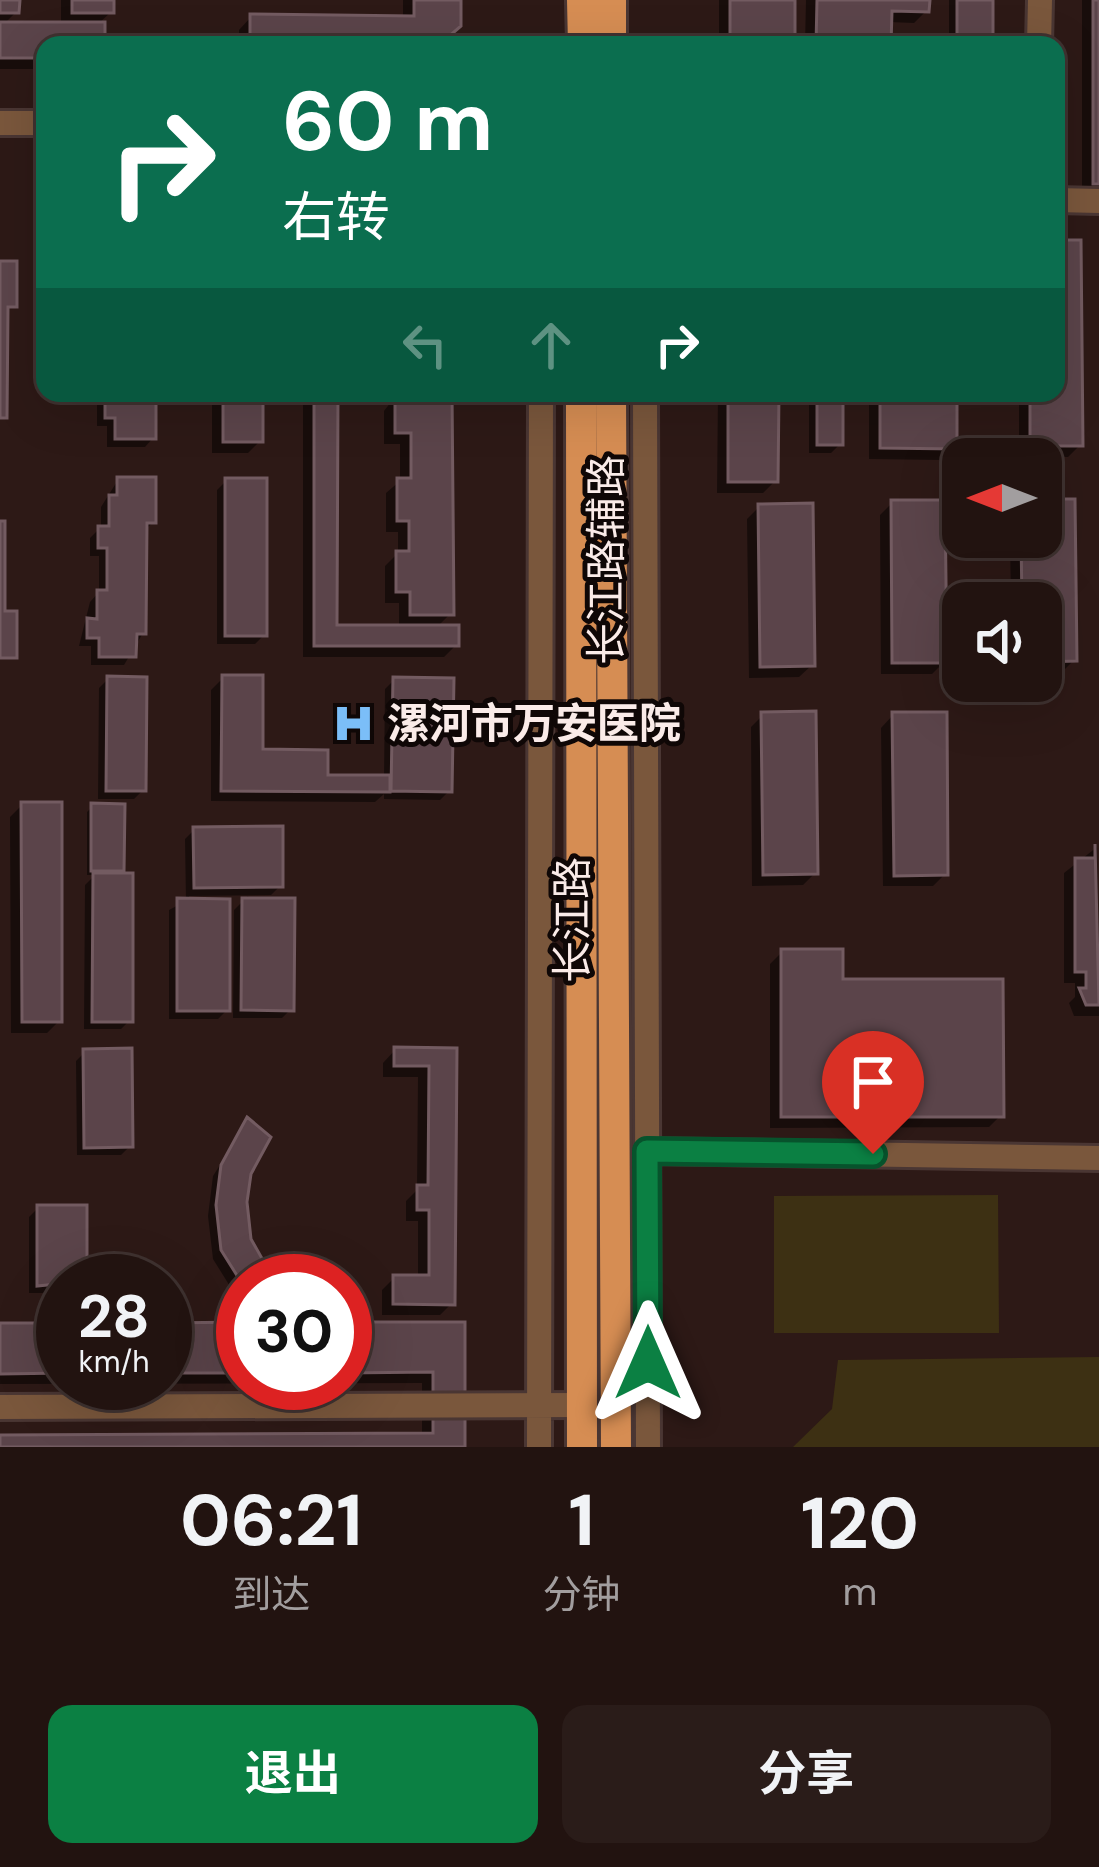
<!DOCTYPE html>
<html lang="zh">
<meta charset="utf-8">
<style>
body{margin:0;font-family:"DM Sans","Noto Sans SC",sans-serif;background:#2a1c19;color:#f1f3f6;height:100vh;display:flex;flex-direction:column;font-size:45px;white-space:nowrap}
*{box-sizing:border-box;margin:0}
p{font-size:39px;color:#a29e9f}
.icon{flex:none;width:66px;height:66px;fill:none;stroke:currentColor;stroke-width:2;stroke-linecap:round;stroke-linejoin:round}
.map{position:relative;height:1447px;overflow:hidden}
.sheet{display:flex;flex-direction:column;background:#221310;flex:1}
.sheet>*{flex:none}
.guide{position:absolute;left:36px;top:36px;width:1029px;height:366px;border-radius:24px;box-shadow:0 12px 48px #0002,0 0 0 3px #3f3230;background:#0b6e4f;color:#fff;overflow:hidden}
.needle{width:78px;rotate:270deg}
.fabs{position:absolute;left:942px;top:438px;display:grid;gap:24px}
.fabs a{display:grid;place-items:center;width:120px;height:120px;border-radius:24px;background:#221310;box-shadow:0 12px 48px #0002,0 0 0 3px #3f3230;font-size:60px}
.speed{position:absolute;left:36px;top:1254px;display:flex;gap:24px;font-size:60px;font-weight:700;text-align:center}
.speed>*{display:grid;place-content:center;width:156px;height:156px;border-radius:50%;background:#221310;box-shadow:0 12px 48px #0002,0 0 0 3px #3f3230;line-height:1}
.speed small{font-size:30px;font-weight:400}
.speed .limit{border:18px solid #d22;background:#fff;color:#111}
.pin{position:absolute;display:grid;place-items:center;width:102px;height:102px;color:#fff;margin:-123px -51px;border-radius:50% 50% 50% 0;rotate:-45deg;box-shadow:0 0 12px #0007}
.pin .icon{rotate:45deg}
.me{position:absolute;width:132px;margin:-66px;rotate:0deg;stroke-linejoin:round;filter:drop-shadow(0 0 9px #0008)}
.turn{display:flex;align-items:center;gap:42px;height:252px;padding:0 48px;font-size:54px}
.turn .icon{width:156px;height:156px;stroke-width:2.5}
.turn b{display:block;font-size:84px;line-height:102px}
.lanes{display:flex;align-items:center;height:114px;padding:0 48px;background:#0003;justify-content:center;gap:60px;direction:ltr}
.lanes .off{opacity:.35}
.eta{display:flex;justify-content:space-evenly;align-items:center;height:204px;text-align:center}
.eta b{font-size:72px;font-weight:700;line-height:84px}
.cta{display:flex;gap:24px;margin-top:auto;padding:24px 48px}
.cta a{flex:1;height:138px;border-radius:24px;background:#0b8043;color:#fff;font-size:48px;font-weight:700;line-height:138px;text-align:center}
.cta a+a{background:#2a1c19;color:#f1f3f6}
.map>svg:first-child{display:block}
.green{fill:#3d3013}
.shadow{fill:#0007}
.building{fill:#5b444a;stroke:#735b61;stroke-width:3}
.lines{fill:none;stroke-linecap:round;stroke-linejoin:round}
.minor-casing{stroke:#4a3633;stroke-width:30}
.major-casing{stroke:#4a3633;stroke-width:36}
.minor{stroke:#7a573c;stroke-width:24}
.major{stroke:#d68d53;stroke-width:30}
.route-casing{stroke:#07532c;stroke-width:30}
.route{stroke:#0b8043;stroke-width:21}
.labels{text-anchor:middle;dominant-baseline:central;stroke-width:10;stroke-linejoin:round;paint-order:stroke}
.street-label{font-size:42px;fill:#faebe8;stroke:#0f0706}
.poi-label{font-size:42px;font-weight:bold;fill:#faebe8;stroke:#0f0706;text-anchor:start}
</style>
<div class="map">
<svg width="1099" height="1447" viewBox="0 0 1099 1447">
<rect width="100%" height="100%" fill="#2d1916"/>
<path class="green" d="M998 1195 999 1333H774V1196Z
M1099 1357V1447H793L832 1409 838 1360Z"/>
<path class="shadow" d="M0 0H17L16 12 3 25H61V0H111V12L97 25 102 45H45V69H0Z
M403 0H458L436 45H239V30L251 17 403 18Z
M719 0H792V45H719Z
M806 0H927L926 11 914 23 889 22 888 45H805Z
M949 0H990V45H949Z
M1082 0H1099V195H1082Z
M1056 243 1080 445 1068 457H1019V393H1056Z
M89 393H141L153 438 145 447H107V426H97V397Z
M212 393H260V441L248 453H212Z
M303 393H335L334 628H399V603H385V566L398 553V532H386V493L400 481V444H384V411L398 393H449L451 613 436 628 456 645 444 657H303Z
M718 393H776L775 481 763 493H717Z
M809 393H840V444L831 453H809Z
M869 393H954V448L942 460 869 459Z
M118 480 153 522 144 531 143 633 124 665H91V646H79L90 602 99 592V556H90V538L101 527V507Z
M226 481 264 635 255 644H217V490Z
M1041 502 1074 660 1062 672 1041 673V603H1011L1010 537H1041Z
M892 503 944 662 932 674H881L880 515Z
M759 507 812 665 799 677 749 678 747 519Z
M223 678 260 752 325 778H384L385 689 394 680 449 791 440 800 384 799V794L375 802 211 801V690Z
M108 679 143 790 134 799H98L99 688Z
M763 715 815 873 803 885 752 886 751 727Z
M893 715 945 874 933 886H883L881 728Z
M22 805 59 1021 47 1033H11L10 817Z
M93 806 121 870 115 876 130 1020 121 1029H84L85 885 95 875H87V812Z
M194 830 280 886 271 895 189 896 227 1010 218 1019H169V910L186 901 185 839Z
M1097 847 1099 1016H1074L1069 1003 1075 997V983H1064V873Z
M248 896 291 1009 282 1018H233L234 910Z
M782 952 840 982 1001 1115 989 1127 770 1128V964Z
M395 1050 454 1051 452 1303 440 1315H382V1290L394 1278H418V1221H406V1201L417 1190 418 1077H383V1063Z
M85 1052 130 1146 121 1155H77L76 1061Z
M248 1121 249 1240 269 1278 243 1281 241 1304 213 1259 208 1216 213 1176Z
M38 1208 63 1281V1293H29V1217Z
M243 1325V1383H345V1325H462V1447H0V1438L422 1436V1383L0 1384V1326H63V1383H165V1326Z"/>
<path class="building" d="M0 0H20L19 13H0Z
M72 0H114V13H72Z
M414 0H461V26L439 45H250V14L414 16Z
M730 0H795V45H730Z
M817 0H930L929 12 892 11 891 45H816Z
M957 0H993V45H957Z
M1093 0H1099V184H1093Z
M0 22H105V45H45V58H0Z
M1056 240H1081L1083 446H1030V393H1056Z
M0 261H17V307H8L7 418H0Z
M105 393H156V439H115V418H105Z
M223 393H263V442H223Z
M314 393H338L337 625H459V646H314Z
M409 393H452L454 615H410V592H396V551H409V521H397V478H411V433H395V396Z
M728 393H779L778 482H728Z
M817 393H843V445H817Z
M880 393H957V449L880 448Z
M117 477H156V523H147L146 634H137L136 657H99V638H87V618L97 619V590H107V548H98V526H109V495H117Z
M225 478H267V636H225Z
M1041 499H1075L1077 661 1041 662V603H1022L1021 537H1041Z
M891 500H945L947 663H892Z
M813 503 815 666 760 667 758 504Z
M0 521H5V611H17V658H0Z
M222 675H263V749L328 750V775H390V792L221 791Z
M107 676 147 677 146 791H106Z
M393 677 454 678 452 792 391 791Z
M816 711 818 874 763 875 761 712Z
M892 712H947L948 875 894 876Z
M21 802H62V1022H22Z
M91 803 125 804 124 871H91Z
M283 826V887L194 888 193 827Z
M1095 844 1099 1005H1086L1079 988H1086V972H1075V858H1095Z
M93 873H133V1022H92Z
M177 898 230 899V1011H177Z
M242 898H295L294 1011 241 1010Z
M781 949H843V979H1003L1004 1117H781Z
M394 1047 457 1048 455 1305 393 1304V1275H429V1210H417V1185H428L429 1066H394Z
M132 1048 133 1147 84 1148 83 1049Z
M247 1117 271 1137 251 1174 247 1202 251 1239 273 1278 243 1285 221 1250 216 1205 221 1165Z
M37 1205H87V1281L37 1286Z
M243 1322V1373H165V1323Z
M345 1322H465V1447H0V1435L433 1433V1372L345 1373Z
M0 1323H63V1373L0 1374Z"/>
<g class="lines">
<defs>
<path id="minor" d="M1039 45 1040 0
M0 123H45
M1056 200 1099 201
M645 393 648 1447
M648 1151 1099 1158
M0 1407 582 1405
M539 1447 541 393"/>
<path id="major" d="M582 0 583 45
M611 45V0
M581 393 582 1447
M611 393 616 1447"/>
</defs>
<use href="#minor" class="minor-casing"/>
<use href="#major" class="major-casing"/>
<use href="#minor" class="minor"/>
<use href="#major" class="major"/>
</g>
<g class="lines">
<defs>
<path id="route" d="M648 1363 647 1151 873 1154"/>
</defs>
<use href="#route" class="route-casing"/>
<use href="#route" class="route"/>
</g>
<defs>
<symbol id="hospital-bare" viewBox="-9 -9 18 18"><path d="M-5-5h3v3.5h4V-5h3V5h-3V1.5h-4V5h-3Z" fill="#7bbef8" stroke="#0f0706" stroke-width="2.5" paint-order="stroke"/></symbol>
</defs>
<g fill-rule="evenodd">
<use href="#hospital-bare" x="324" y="694" width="59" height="59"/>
</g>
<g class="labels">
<g class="street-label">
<text transform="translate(606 560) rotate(-90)">长江路辅路</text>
<text transform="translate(572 920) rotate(-90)">长江路</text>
</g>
<g class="poi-label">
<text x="387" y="723">漯河市万安医院</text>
</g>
</g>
</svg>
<div class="fabs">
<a><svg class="needle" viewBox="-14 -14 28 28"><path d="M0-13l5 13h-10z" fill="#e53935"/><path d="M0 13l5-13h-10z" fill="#a29e9f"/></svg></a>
<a><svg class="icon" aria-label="sound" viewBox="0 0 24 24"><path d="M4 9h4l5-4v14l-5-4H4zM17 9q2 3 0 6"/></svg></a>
</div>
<div class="speed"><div>28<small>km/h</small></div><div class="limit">30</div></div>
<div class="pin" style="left:873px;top:1154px;background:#d93025"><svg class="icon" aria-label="arrive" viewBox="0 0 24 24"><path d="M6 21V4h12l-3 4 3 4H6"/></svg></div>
<svg class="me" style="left:648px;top:1363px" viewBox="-20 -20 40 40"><path d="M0-17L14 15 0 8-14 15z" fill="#0b8043" stroke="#fff" stroke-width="4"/></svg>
<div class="guide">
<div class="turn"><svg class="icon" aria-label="right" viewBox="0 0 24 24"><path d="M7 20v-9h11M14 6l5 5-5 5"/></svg><div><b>60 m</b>右转</div></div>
<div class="lanes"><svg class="icon off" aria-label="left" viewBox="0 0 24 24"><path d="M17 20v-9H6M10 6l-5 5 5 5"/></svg><svg class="icon off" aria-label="ahead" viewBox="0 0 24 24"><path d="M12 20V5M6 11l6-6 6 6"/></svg><svg class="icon" aria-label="right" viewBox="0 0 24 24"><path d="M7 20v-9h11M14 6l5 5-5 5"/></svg></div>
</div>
</div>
<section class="sheet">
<div class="eta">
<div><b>06:21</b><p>到达</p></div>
<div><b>1</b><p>分钟</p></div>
<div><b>120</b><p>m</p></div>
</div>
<div class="cta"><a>退出</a><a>分享</a></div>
</section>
